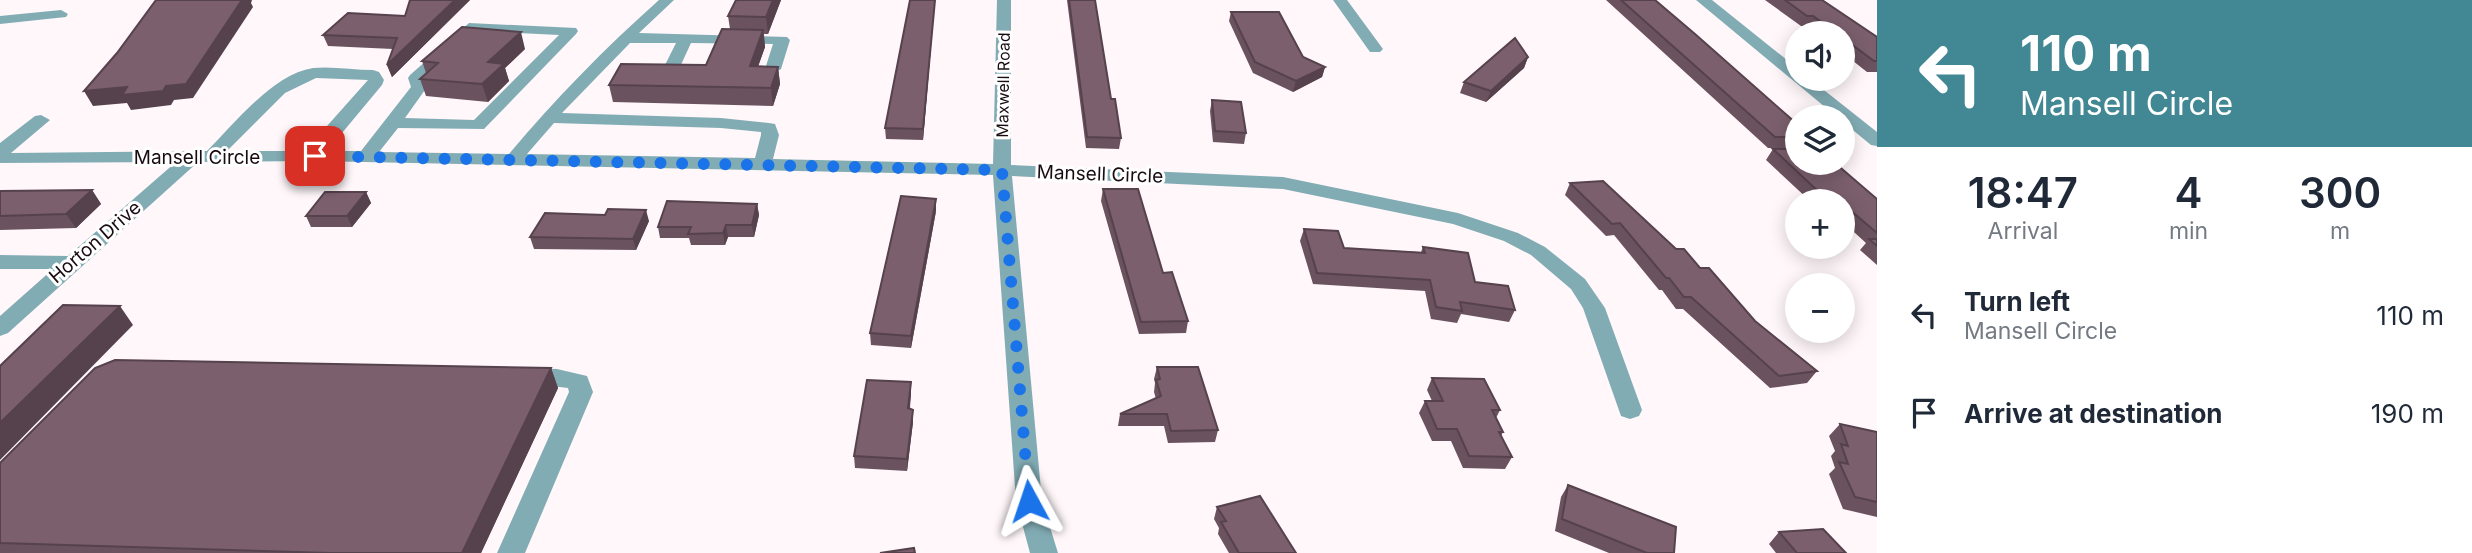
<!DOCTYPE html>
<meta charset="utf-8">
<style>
body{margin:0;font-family:Inter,sans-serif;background:#f2f2f3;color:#1f2937;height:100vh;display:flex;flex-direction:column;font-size:26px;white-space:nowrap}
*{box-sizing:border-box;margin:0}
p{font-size:23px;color:#747a83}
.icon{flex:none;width:38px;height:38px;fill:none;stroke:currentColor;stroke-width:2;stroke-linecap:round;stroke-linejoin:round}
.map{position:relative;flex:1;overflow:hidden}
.details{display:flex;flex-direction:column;background:#fff;width:595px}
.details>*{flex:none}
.banner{background:#428794;color:#fff;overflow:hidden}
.tools{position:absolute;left:1785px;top:21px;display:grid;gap:14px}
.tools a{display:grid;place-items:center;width:70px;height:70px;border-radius:50%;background:#fff;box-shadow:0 4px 18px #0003;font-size:35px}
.pin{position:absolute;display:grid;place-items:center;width:60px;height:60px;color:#fff;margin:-30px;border-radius:14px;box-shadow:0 4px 10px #0006}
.me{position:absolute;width:77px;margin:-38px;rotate:355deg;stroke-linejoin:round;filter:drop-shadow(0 0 5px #0008)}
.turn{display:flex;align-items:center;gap:24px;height:147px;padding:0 28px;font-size:32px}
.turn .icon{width:91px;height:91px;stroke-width:2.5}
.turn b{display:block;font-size:49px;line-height:60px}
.eta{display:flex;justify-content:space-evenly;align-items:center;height:119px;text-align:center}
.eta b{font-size:42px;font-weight:600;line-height:49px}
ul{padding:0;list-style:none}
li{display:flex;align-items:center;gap:21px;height:98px;padding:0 28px}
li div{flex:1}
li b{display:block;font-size:26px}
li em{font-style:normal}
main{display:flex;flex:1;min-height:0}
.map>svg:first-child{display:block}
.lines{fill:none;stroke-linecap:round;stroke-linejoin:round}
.minor{fill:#82acb4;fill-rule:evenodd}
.wall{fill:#6a525e}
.shaded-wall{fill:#56424c}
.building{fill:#7b5f6d;stroke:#56424c;stroke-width:2}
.route{stroke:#1a73e8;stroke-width:12;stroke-dasharray:0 21.6}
.labels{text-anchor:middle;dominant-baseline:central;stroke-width:6;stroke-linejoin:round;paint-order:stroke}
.far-street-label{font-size:16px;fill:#180c12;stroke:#fff}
.street-label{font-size:19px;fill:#180c12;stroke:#fff}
</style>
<main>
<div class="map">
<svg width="1877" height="553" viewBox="0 0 1877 553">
<rect width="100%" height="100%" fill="#fff7fa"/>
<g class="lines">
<path class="minor" d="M659 0H674L639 33 787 37 790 40 781 69 773 74 765 69 773 44 691 43 679 69 671 74 663 69 676 43H630L562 113 721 118 769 123 775 124 779 135 773 159 993 164 997 0H1011V165L1283 177 1458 213 1518 233 1545 247 1585 279 1605 308 1642 410 1639 416 1630 419 1621 416 1583 308 1571 289 1531 255 1504 241 1453 224 1283 189 1012 176 1042 501 1058 553H1030L1016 501 993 175 315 161 198 162 8 333 0 336V316L53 269H0V255L68 256 176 162 0 163V143L35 116 41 115 50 120 11 153 207 151C234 124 273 74 313 68 332 66 354 70 373 70L379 72 384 80 382 85 327 151H361L411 87 408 78 410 75 469 23 576 28 578 31 576 34 484 129 398 128 379 152 509 154C555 99 605 48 659 0ZM478 31 559 35 474 120 405 118 427 87 424 79ZM316 78 368 80 319 135 309 151H227L285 93ZM554 123 721 128 761 132V135L755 158 527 154Z
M1333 0H1347L1383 49 1380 52H1370Z
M1696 0H1712L1797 68V79H1810L1877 132V146L1871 145 1843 122V117H1837Z
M61 10 68 14 66 17 0 24V16Z
M526 368 557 369 587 376 593 392 525 553H497L569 392 568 388 518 382 514 376 518 370Z"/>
</g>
<path class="wall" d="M410 0H470L392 77 387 65 393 49 328 46 323 35 405 16Z
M736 0H781L768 34H764L765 47 758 66 778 67 780 84 773 106 613 102 609 85 706 65 730 29 728 16Z
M935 0 923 140 886 139 885 128Z
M1067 0H1095L1111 99 1121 138 1119 149 1086 148Z
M1606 0H1655L1797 124V148H1768Z
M1765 0H1822L1877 37V72H1867L1843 53V33H1817L1807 26H1801Z
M1231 12 1303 57 1325 67 1322 77 1293 92 1253 73 1229 21Z
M525 49 505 68 509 81 488 102 426 96 420 79 426 73 422 61Z
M1528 57 1524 68 1486 102 1460 93 1464 82Z
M1212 100 1246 133 1244 144 1213 142 1210 111Z
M1773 149 1877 199V265L1860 250 1866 243 1843 222V201H1810L1766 160Z
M1570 183 1676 249 1700 268 1755 321 1817 371 1807 383 1770 388 1683 309H1676L1662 290H1659L1614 235 1606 236 1565 195Z
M1103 189 1163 273 1188 321 1186 333 1139 334 1101 201Z
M92 190 101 204 76 228 0 230V191Z
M366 192 371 203 352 227H311L306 216Z
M757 204 759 215 754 237H728L725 245H691L689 238H660L658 227Z
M936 211 911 348 871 345 870 333Z
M649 221 636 250 534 249 530 237Z
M1304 229 1344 248 1421 252 1423 247 1515 310 1509 322 1461 314 1457 323 1431 319 1425 291 1313 284 1300 241Z
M1157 367 1218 430 1215 442 1168 443 1164 426H1118L1120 414 1156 399 1154 392 1155 383 1154 379Z
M551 368 558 388 481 553H0V463Z
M1432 378 1500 410 1496 418 1503 432 1501 436 1512 457 1505 469 1463 468 1451 441H1432L1419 413 1425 401H1432L1427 390Z
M911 394 910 408 913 410V422L907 471 855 468 854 456Z
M1840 424 1877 432V517L1843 509 1829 474 1835 468 1831 456 1835 451 1829 436Z
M1568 485 1674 553H1609L1555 531 1561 497Z
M1217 507 1296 553H1229L1218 534 1219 528 1214 519Z
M1779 532 1846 553H1776L1769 544Z"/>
<path class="shaded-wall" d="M242 0H252L251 3 253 7 193 98 174 100 171 105 131 110 127 103 93 106 84 91 127 87Z
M455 0H470L392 77 387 65Z
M773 0H781L768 34 766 17Z
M935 0 923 140V129Z
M763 30 765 47 752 84 750 66Z
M521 32 525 49 505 68 509 81 488 102 482 84 488 62Z
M1528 57 1524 68 1486 102 1491 91Z
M778 67 780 84 773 106 771 88Z
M1325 67 1322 77 1293 92 1296 81Z
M92 190 101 204 76 228 66 214Z
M366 192 371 203 352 227 347 216Z
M936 199V211L911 348V336Z
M757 204 759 215 754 237 752 225Z
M646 210 649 221 636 250 633 239Z
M726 225 728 237 725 245 723 233Z
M120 306 133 325 0 460V423Z
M551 368 558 388 481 553H462Z
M911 382V394L908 420V408Z
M913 410V422L907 471V459Z"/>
<path class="building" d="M156 0H242L186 84 166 86 163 91 122 95 127 87 84 91 117 53Z
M410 0H455L387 65 397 38 323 35 348 13 405 16Z
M736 0H773L766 17 728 16Z
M910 0H935L923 129 885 128Z
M1069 0H1095L1111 99H1115L1121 138 1087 137Z
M1621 0H1655L1695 34 1797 124V137H1775Z
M1785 0H1822L1877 37V61H1874L1843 38V33H1837L1813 16H1807Z
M1231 12H1279L1303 57 1325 67 1296 81 1255 62Z
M462 27 521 32 488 62 504 64 482 84 420 79 438 63 422 61Z
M722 29 763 30 750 66 778 67 771 88 609 85 621 64 706 65Z
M1515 38 1528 57 1491 91 1464 82Z
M1212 100 1241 102 1246 133 1215 131Z
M1773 149H1797V163H1835L1877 199V233L1843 204V201H1840L1831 194H1821Z
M1603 181 1676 249H1684L1700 268H1709L1755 321 1817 371 1779 376 1691 297H1684L1669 278H1666L1620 223 1612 224 1570 183Z
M1103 189H1138L1163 273 1172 272 1188 321 1141 322Z
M92 190 66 214 0 216V191Z
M325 192H366L347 216H306Z
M901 196 936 199 911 336 870 333Z
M667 201 757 204 752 225H726L723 233 688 234 691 227H658Z
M608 209 646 210 633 239 530 237 545 213 605 215Z
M1304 229 1338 231 1344 248 1425 253 1423 247 1468 253 1475 282 1508 286 1515 310 1460 302 1462 311 1436 307 1430 280 1317 273Z
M1869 239H1877V246Z
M63 305 120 306 0 423V366Z
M115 360 551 368 462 553H330L0 543V463L95 368Z
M1157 367H1198L1218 430 1171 431 1167 414H1120L1161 396 1156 380 1160 379Z
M1432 378 1484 379 1500 410H1492L1503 432H1499L1512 457 1469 456 1457 429H1437L1425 401H1443Z
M867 380 911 382 908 408 913 410 907 459 854 456Z
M1840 424 1877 432V502L1855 497 1839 462 1848 464 1841 444 1848 446Z
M1568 485 1676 527 1674 553H1647L1562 519Z
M1260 496 1296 553H1239L1221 522 1226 521 1217 507Z
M1823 529 1846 553H1797L1779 532Z
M914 548 915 553H880Z"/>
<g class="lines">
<path class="route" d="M315 156 1002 170 1029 501"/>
</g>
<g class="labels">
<g class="far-street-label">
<text transform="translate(1003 85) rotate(-89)">Maxwell Road</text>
</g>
<g class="street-label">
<text x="197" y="157">Mansell Circle</text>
<text transform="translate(1100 174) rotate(2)">Mansell Circle</text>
<text transform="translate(95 242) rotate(-41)">Horton Drive</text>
</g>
</g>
</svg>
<div class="tools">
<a><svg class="icon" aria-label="sound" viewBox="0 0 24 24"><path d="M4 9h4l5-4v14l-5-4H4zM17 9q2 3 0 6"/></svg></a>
<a><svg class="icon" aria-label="layers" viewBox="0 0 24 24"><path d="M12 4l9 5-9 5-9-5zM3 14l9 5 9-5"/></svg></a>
<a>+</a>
<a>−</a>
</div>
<div class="pin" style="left:315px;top:156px;background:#d93025"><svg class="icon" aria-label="arrive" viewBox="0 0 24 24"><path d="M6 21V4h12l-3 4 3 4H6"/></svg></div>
<svg class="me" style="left:1029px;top:501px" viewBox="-20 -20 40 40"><path d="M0-17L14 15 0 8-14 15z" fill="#1a73e8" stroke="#fff" stroke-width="4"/></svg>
</div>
<section class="details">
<div class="banner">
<div class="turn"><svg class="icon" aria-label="left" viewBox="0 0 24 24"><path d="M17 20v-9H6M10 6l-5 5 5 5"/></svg><div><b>110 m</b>Mansell Circle</div></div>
</div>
<div class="eta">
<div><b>18:47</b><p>Arrival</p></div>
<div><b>4</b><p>min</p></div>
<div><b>300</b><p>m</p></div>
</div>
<ul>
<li><svg class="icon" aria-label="left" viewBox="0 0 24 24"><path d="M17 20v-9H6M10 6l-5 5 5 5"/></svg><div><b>Turn left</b><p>Mansell Circle</p></div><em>110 m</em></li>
<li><svg class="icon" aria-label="arrive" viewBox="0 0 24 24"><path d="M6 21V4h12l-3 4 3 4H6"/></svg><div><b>Arrive at destination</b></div><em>190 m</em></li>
</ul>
</section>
</main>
